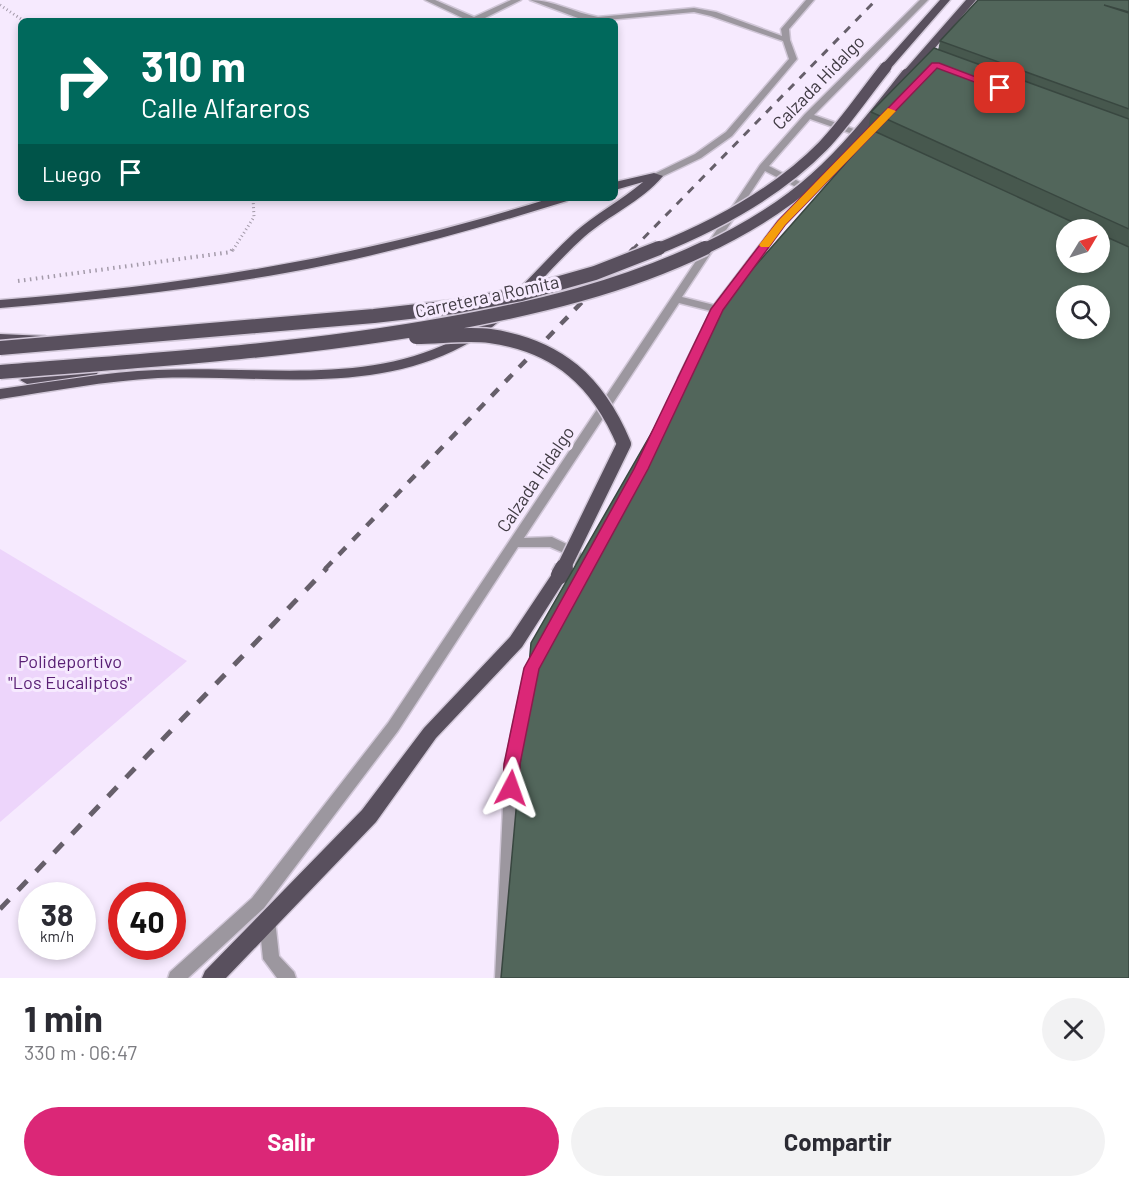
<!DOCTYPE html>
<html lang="es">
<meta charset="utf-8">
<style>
body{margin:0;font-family:Barlow,sans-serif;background:#f2f2f3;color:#2b2b33;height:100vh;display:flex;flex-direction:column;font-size:22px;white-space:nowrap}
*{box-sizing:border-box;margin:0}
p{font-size:20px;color:#7c7c81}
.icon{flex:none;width:33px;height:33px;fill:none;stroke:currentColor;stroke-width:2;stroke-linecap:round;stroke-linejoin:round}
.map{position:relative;height:978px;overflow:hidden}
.side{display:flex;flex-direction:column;background:#fff;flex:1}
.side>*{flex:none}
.guide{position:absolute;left:18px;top:18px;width:600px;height:183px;border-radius:9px;box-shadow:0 3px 9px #0003;background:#00695c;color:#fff;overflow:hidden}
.needle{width:39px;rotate:52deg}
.tools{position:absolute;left:1056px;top:219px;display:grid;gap:12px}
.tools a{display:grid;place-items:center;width:54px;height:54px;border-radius:50%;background:#fff;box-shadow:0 3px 9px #0003;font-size:30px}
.speed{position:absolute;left:18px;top:882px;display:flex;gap:12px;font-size:30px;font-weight:700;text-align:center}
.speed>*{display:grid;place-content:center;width:78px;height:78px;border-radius:50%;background:#fff;box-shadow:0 3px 9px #0003;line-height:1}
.speed small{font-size:15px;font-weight:400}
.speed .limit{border:9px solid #d22;background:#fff;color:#111}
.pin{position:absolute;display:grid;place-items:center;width:51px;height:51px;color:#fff;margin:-26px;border-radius:12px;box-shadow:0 3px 9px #0006}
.me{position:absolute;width:66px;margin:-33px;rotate:4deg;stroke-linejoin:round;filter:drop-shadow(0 0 4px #0008)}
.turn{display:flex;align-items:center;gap:21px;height:126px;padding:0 24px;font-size:27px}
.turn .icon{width:78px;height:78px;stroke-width:2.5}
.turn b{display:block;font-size:42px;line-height:51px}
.then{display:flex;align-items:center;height:57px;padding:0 24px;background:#0003;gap:12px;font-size:22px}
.round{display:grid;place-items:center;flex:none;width:63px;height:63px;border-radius:32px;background:#f2f2f3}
.head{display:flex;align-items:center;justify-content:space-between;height:102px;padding:0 24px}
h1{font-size:36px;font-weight:700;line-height:45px}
.action{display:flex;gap:12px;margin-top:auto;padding:12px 24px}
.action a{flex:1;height:69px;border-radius:36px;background:#db2777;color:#fff;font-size:24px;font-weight:700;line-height:69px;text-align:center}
.action a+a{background:#f2f2f3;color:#2b2b33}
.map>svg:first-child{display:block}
.green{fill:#edd5fb}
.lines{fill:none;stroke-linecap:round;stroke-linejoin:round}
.minor-casing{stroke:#d1c7d8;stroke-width:3}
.tertiary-casing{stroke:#d1c7d8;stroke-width:3}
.primary-casing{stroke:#d1c7d8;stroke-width:3}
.path-far1{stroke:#a49baa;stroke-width:3;stroke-dasharray:1 3;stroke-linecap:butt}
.path{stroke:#a49baa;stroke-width:4;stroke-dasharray:1.5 4.5;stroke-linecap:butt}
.minor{fill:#9c979f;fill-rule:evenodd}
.tertiary{fill:#9c979f;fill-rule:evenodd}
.primary{fill:#59505e;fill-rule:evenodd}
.rail-far2{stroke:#665f6a;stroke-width:3;stroke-dasharray:8 8;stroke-linecap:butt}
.rail-far1{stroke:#665f6a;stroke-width:4.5;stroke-dasharray:10 10;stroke-linecap:butt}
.rail{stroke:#665f6a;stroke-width:5;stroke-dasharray:13 13;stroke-linecap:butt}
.primary-bridge-far2-casing{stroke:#d1c7d8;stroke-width:14;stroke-linecap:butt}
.primary-bridge-far1-casing{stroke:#d1c7d8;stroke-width:17;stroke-linecap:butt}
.primary-bridge-casing{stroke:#d1c7d8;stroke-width:21;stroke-linecap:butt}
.primary-bridge-far2{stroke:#59505e;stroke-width:11}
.primary-bridge-far1{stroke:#59505e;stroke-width:14}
.primary-bridge{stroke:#59505e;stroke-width:18}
.wall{fill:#47584e;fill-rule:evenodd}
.building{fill:#52665b;stroke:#394740;stroke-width:1.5;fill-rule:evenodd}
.route{fill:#db2777;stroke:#8e194d;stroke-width:1.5}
.slow{fill:#f59e0b}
.labels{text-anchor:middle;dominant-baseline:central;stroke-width:6;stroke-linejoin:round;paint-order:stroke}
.street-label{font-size:18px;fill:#3f3a42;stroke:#f6eafe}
.park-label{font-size:18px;fill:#5a2075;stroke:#f6eafe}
</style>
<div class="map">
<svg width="1129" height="978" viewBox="0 0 1129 978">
<rect width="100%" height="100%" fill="#f6eafe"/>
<path class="green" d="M0 549 187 661 0 822Z"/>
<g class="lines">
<defs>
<path id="minor" d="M425 0H435L474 17 511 0H521L479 21H469Z
M530 0C553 0 575 13 598 17L694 8 716 12 782 36 781 29 806 0H814L789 29 790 40 797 59 732 136 701 158 657 179 654 178V174L695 154 726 132 789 59 783 41 711 16 694 12 596 21 578 18Z
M267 913 273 915 275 920 279 956 294 972 296 978H277L263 959 259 920 261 915Z"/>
<path id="tertiary" d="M920 0H928L814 115 865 133 875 123H881V127L784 225 722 310 690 378 684 382 678 378 711 311 679 303 524 538 552 537 579 550 591 571 589 574H581L571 556 550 547H518L398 731 264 908 188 978H168L170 972 252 898 388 723 760 165 805 114ZM810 119 861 137 813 186 800 182 769 166ZM765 171 794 186 808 190 778 221 714 305 682 297Z
M530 673 535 674 537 678 519 764 511 978H495L505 764 523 678 525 674Z"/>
<path id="primary" d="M940 0H950L890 69H882V65Z
M966 0H976L911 76H903V72Z
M654 173 663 176C641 202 609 215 584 237 543 274 512 320 463 346 370 396 258 374 158 378 105 381 52 391 0 399V389C52 382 105 372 157 370 254 365 362 386 452 341 501 316 534 270 574 233 595 214 621 201 643 182L615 190V182Z
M551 198H569L567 201C474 230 381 256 285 273 191 290 95 300 0 308V300C193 285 366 256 551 198Z
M0 334 45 336 52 340 45 344 0 342Z
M92 367 99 371 97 374 27 384 20 380 27 376Z
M560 569 566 571 568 575 522 647 436 738 376 822 226 978H202L205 971 362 810 424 728 510 637 554 571Z"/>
</defs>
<use href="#minor" class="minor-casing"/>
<use href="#tertiary" class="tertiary-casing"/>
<use href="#primary" class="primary-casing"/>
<path class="path-far1" d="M0 5 24 21
M233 250 254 217 253 198"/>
<path class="path" d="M18 281 231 252 233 248"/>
<use href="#minor" class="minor"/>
<use href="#tertiary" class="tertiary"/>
<use href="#primary" class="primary"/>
<path class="rail-far2" d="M632 250 876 0"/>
<path class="rail-far1" d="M325 569 634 248"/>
<path class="rail" d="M0 909 327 568"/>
<defs>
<path id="primary-bridge-far2" d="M655 250C715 226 777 193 823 146 846 122 865 93 886 67
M702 250C742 231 782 208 815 178 850 147 878 110 907 74"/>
<path id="primary-bridge-far1" d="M416 337C440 337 467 333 490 336 559 346 598 382 624 444L563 569
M0 348 374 316 453 307 521 294 595 273 659 248
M0 372C150 360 300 351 448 324 536 308 624 287 705 248"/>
<path id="primary-bridge" d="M560 575 564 568"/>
</defs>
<use href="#primary-bridge-far2" class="primary-bridge-far2-casing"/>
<use href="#primary-bridge-far1" class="primary-bridge-far1-casing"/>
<use href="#primary-bridge" class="primary-bridge-casing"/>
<use href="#primary-bridge-far2" class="primary-bridge-far2"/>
<use href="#primary-bridge-far1" class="primary-bridge-far1"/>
<use href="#primary-bridge" class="primary-bridge"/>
</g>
<path class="wall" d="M1129 0V978L868 137 867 136 871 112 938 50 940 41ZM1066 230H1100V262Z"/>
<path class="building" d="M978 0H1129V12L1104 5 1129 13V109L940 41Z
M934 48 1129 119V229L871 112Z
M874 131 1090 230H1066V262H1100V234L1129 247V978H501L531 643 733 291ZM1066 296H1100V328H1066Z"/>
<path class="route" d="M932 63H939L1005 88 996 90 937 68 785 225 723 310 648 469 539 669 520 764 519 788 517 793 511 795 505 793 503 788 504 764 524 668 634 469 711 309 778 221Z"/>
<path class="slow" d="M888 108 896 111 785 225 769 247H761L759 245 778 221Z"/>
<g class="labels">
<g class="street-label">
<text transform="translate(818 82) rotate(-46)">Calzada Hidalgo</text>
<text transform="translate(487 296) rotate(-12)">Carretera a Romita</text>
<text transform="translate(535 479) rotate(-56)">Calzada Hidalgo</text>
</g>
<g class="park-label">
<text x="70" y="661">Polideportivo<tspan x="70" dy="21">"Los Eucaliptos"</tspan></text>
</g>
</g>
</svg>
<div class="tools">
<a><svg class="needle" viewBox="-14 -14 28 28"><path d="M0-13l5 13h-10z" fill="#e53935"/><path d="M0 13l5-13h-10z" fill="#7c7c81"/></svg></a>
<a><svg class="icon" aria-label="search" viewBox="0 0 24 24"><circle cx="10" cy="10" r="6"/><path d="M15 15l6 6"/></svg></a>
</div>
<div class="speed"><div>38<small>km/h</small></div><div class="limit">40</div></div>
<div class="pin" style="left:1000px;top:88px;background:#d93025"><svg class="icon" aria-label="arrive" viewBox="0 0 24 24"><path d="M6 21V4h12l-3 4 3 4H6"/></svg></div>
<svg class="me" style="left:511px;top:788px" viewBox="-20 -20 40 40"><path d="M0-17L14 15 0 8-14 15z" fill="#db2777" stroke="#fff" stroke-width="4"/></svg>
<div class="guide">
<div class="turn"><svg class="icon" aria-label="right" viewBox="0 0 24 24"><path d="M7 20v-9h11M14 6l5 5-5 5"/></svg><div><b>310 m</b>Calle Alfareros</div></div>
<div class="then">Luego<svg class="icon" aria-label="arrive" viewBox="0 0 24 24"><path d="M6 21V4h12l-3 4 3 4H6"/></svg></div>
</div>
</div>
<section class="side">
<div class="head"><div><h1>1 min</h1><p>330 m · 06:47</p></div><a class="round"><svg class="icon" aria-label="close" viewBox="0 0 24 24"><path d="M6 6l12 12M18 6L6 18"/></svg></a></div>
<div class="action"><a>Salir</a><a>Compartir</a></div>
</section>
